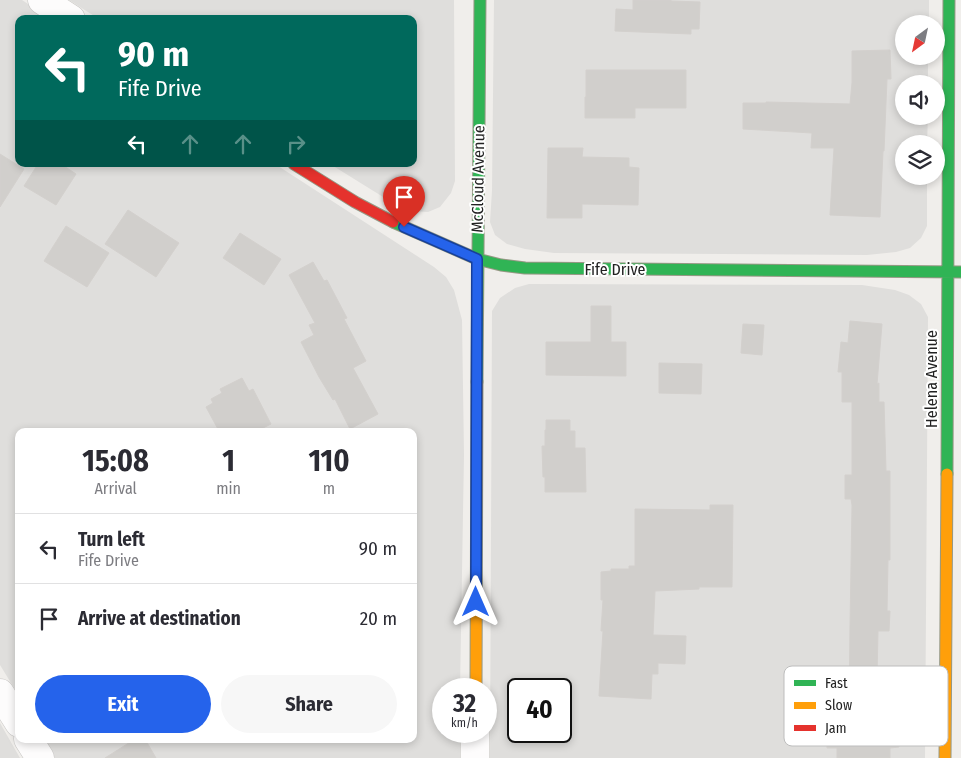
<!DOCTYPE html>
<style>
body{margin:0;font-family:"Fira Sans Condensed",sans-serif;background:#f7f7f7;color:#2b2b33;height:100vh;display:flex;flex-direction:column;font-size:19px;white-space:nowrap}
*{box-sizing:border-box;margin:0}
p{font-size:16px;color:#7c7c81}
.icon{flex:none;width:28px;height:28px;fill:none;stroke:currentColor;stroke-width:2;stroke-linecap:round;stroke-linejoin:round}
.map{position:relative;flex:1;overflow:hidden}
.details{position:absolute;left:15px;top:428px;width:402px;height:315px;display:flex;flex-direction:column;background:#fff;border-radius:10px;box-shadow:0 2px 8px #0003}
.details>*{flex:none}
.hud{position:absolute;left:15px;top:15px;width:402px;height:152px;border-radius:10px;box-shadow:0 2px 8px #0003;background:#00695c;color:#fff;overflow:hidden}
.needle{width:32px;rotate:213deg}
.controls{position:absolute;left:895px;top:15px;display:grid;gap:10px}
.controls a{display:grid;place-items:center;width:50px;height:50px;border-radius:50%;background:#fff;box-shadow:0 2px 8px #0003;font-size:25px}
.speed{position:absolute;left:432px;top:678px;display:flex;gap:10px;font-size:25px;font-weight:700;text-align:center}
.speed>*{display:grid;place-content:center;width:65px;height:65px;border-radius:50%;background:#fff;box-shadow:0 2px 8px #0003;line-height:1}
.speed small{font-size:12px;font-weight:400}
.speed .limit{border:2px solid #111;border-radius:8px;background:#fff;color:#111}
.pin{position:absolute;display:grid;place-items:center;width:42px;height:42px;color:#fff;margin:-51px -21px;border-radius:50% 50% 50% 0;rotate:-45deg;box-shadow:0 0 5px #0007}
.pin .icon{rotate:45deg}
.me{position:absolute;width:55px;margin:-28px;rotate:0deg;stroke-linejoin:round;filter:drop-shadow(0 0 4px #0008)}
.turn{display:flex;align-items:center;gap:18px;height:105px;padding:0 20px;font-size:22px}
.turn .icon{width:65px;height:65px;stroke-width:2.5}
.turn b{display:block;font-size:35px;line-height:42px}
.lanes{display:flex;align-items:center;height:48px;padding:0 20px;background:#0003;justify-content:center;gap:25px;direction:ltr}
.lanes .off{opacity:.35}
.eta{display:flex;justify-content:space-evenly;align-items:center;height:85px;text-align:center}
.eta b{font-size:30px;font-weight:700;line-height:35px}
.primary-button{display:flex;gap:10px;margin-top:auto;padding:10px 20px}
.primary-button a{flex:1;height:58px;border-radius:30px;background:#2563eb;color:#fff;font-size:20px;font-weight:700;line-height:58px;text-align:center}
.primary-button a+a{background:#f7f7f7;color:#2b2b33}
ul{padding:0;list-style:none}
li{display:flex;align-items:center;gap:15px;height:70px;padding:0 20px;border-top:1px solid #e1e1e2}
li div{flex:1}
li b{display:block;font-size:19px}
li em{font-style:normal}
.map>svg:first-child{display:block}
.residential{fill:#dfdedc;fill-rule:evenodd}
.building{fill:#d1cfcc;stroke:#d3d0cd}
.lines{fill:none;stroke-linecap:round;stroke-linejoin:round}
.street-casing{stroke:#c6c5c3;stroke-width:29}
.fast-casing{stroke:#969884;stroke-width:13}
.slow-casing{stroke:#969884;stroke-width:13}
.jam-casing{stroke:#969884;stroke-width:13}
.street{stroke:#fdfcfc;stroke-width:28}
.fast{stroke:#30b455;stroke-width:11}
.slow{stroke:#ff9f0a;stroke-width:11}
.jam{stroke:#e5322d;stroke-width:11}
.route-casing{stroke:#184099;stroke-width:12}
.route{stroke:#2563eb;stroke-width:9}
.labels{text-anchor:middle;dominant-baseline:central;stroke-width:4;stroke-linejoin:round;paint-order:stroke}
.street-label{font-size:16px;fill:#222;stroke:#fff}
.key{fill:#fff;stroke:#bdbdbd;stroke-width:1}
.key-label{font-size:14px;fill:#222}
</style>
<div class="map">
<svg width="961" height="758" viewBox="0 0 961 758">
<rect width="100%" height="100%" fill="#f0eeeb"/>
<path class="residential" d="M0 0H22L51 19H19V164H275L434 267 446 277 454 290 462 320 464 455 460 689H444V731H460V758H55L44 739H414V431H19V696L0 665Z
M69 0H454L455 181 451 193 440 207 428 212 413 211 388 200 330 164H414V19H99Z
M494 0H929V24H904V56H928V84H904V116H928L927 144H904V176H927V226L921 238 910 248 896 252 867 255 554 253 525 249 507 244 495 235 490 222 492 191Z
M529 284 862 285 895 290 909 295 921 304 928 317 925 758H490L492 311 500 298 515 288ZM519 689H561V731H519Z
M0 723 20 758H0Z"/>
<path class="building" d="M633 0H671V1L700 2 699 29H691V34L615 31 616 9 633 10Z
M890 50 891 79H887L884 151H883L880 217 830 215 834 148H811L812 133 743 129V103H766V102L850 104 852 83V51Z
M586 70H686V108H635V118H585V97H586Z
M548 148H583L582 157 629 158V167L639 168 638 205 582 204V218H547Z
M0 154 24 169 0 207Z
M38 164H61L76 174 56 205 24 186Z
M128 210 179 243 156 277 105 244Z
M66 226 109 253 87 287 44 261Z
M240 233 281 259 264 285 223 258Z
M313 262 324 281 327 280 347 318 344 319 366 361 353 368 378 414 350 429 335 399 333 400 319 377 301 342 314 335 309 325 315 323 289 275Z
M591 306H611V342H626V376L546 375V342H591Z
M850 321 882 324 877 384 879 383V402H884L886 471H890V560H888L887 611H890L889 631H878L877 676H889V725H899V747L890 748V758H837V748H827V728H849L850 626 852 505 851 499H845V475H852V402H842V372H838L841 342 848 343Z
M743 324 764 325 762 355 741 353Z
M659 363 702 364 701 394 659 393Z
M242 378 249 391 253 389 271 424 257 431H219L206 407 213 403 211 399 222 393 220 389Z
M546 420H570V431H575V448H585L586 492H545V477H543L542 446H545V430H546Z
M710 505H733L732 587H699V589L655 591 653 635 686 636 685 664 658 663V674H652L651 699 599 696 603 631H601L603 600H601V572L611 571V569H629V566H635V509L710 510Z
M135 739H145L156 758H105Z"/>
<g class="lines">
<defs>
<path id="street" d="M42 0 71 19
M0 693 19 723
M28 739 40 758
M475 758V731"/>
<path id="fast" d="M393 222 477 259 501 265 525 268 961 272
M477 382 480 0
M947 474 949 0"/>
<path id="slow" d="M476 689 477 382
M945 758 947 474"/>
<path id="jam" d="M294 164 355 202 393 222"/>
</defs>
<use href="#street" class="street-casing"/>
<use href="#fast" class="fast-casing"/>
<use href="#slow" class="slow-casing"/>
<use href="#jam" class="jam-casing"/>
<use href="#street" class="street"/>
<use href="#fast" class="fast"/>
<use href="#slow" class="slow"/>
<use href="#jam" class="jam"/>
</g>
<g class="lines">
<defs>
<path id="route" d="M404 227 477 259 476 602"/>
</defs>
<use href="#route" class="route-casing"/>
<use href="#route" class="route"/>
</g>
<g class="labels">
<g class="street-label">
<text transform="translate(478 179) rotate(-89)">McCloud Avenue</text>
<text x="615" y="269">Fife Drive</text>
<text transform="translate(931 379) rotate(-90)">Helena Avenue</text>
</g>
</g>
<rect x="784" y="666" width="164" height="80" rx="8" class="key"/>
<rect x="794" y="680" width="22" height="6" fill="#30b455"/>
<rect x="794" y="702" width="22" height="7" fill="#ff9f0a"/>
<rect x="794" y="725" width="22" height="6" fill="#e5322d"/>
<g class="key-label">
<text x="825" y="688">Fast</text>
<text x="825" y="710">Slow</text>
<text x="825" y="733">Jam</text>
</g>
</svg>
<div class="controls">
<a><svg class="needle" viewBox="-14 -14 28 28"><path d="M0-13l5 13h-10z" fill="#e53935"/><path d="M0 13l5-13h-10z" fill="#7c7c81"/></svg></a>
<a><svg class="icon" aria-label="sound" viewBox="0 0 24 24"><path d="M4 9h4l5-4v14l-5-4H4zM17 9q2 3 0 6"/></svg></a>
<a><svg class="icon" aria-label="layers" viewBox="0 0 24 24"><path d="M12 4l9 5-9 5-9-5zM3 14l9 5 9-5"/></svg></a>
</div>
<div class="speed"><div>32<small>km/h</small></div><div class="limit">40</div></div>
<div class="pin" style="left:404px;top:227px;background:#d93025"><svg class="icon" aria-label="arrive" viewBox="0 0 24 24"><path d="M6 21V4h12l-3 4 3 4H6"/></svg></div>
<svg class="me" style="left:476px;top:602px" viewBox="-20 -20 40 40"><path d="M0-17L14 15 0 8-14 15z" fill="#2563eb" stroke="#fff" stroke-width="4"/></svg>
<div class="hud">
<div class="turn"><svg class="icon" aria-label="left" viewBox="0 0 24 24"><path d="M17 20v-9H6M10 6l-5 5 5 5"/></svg><div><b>90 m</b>Fife Drive</div></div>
<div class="lanes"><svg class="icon" aria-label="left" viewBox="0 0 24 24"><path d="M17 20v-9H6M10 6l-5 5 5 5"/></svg><svg class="icon off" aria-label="ahead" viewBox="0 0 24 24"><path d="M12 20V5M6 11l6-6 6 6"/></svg><svg class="icon off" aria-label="ahead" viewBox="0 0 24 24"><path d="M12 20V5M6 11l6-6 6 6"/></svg><svg class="icon off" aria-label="right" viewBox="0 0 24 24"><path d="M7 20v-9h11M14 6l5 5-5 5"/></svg></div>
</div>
<section class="details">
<div class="eta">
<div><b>15:08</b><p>Arrival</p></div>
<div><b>1</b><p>min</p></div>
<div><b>110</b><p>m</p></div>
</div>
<ul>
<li><svg class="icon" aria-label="left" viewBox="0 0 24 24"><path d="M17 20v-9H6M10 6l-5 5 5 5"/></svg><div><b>Turn left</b><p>Fife Drive</p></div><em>90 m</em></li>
<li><svg class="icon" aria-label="arrive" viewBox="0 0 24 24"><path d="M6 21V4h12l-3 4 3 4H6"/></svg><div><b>Arrive at destination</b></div><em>20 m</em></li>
</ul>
<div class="primary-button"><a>Exit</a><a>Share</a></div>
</section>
</div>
